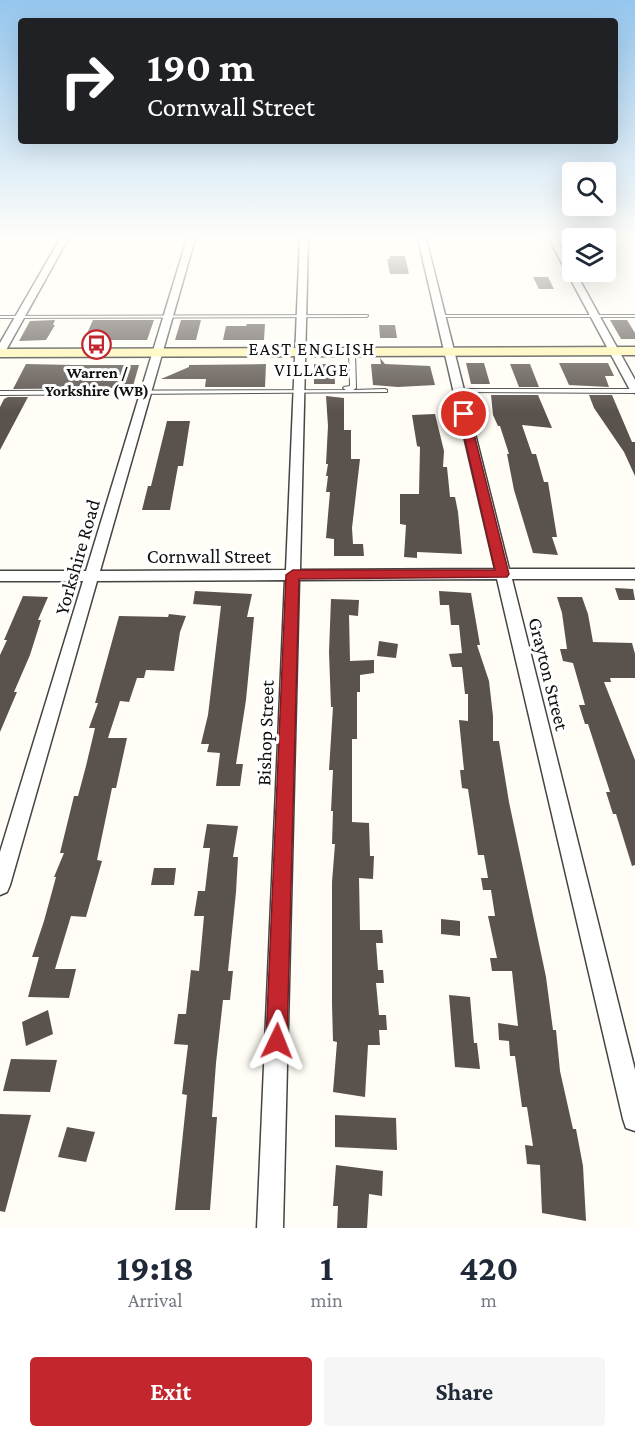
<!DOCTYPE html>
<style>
body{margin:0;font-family:"Crimson Pro",serif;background:#f6f6f7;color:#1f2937;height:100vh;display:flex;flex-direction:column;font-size:22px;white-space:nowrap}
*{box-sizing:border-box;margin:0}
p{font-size:20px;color:#747a83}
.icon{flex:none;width:33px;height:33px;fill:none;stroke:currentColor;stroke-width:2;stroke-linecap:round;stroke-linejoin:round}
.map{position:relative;height:1228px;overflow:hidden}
.details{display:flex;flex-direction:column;background:#fff;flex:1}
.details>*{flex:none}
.guide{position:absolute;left:18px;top:18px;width:600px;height:126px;border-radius:6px;box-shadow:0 6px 24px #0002;background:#202124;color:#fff;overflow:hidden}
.fabs{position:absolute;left:562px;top:162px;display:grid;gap:12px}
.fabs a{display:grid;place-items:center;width:54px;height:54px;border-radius:6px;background:#fff;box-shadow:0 6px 24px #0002;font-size:30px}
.pin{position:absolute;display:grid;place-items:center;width:51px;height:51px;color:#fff;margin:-26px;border:3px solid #fff;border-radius:50%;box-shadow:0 2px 6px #0007}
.me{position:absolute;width:66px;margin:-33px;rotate:2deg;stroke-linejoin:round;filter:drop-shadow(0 0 4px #0008)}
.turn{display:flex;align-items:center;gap:21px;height:126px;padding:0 30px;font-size:27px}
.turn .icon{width:78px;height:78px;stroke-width:2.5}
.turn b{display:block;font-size:42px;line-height:51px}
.eta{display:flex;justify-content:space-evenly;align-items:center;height:102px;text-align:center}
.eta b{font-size:36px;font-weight:700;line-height:42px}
.cta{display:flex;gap:12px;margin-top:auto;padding:12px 30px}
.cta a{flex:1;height:69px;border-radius:6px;background:#c4262e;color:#fff;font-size:24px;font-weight:700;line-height:69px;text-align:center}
.cta a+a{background:#f6f6f7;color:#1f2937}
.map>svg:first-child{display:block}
.building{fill:#5a524d}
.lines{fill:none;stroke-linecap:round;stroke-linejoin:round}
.service-casing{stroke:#444;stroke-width:2}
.minor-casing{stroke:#444;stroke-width:3}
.secondary-casing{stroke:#333;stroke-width:3}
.service{fill:#fff;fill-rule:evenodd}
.minor{fill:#fff;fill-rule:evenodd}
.secondary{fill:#fff6b0;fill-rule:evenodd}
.route{fill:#c4262e;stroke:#7f191e;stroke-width:1.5}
.labels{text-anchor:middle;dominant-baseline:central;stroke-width:6;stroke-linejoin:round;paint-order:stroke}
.far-poi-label{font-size:16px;font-weight:bold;fill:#111;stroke:#fff}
.far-neighbourhood-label{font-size:18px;letter-spacing:1.5px;fill:#111;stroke:#fff}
.street-label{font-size:20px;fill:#111;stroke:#fff}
</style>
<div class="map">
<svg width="635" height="1228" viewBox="0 0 635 1228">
<rect width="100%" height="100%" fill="#fffdf5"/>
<path class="building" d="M390 256H405L409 274H390L387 259H390Z
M533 277H548L554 289H539Z
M55 320 53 325H55L46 340 19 341 30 321Z
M93 320H154L147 340H84Z
M181 320H201L196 340H175Z
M610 320H627L635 333V339H621Z
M247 324H265L264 340H223L226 326H246Z
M379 325H395L397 338H380Z
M380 358 385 364 430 366 435 385 398 387 373 385 371 364H381Z
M466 363H484L490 384H471Z
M559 363H608L614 376H605L609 387 569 385Z
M26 364 73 365H139L133 386H121L120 388 13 389Z
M266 364 265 387H205L206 379H161L189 367V365Z
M314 364H334L335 384H314Z
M510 364H530L539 387H519Z
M491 395H538L552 428 522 425 532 454H536L544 482H548L557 537H552L558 555 533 553 514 490 507 454H509L500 426H498L493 415Z
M589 395H612L632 442H635V476L624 452 594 408Z
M326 396 344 398V430H351V459H360L352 528 353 544H363L364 556H334V539L326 538 330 492H326L328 476H326L328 464H326L328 426Z
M8 397H28L0 450V407L4 399Z
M435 414 444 451 443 467H447L450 497H455L458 512 462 554 417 552V558L404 557 406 525 400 524V494H419L420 447 417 446 412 415Z
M167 421H190L183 466H178L170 510H142L148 486H151Z
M615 588 633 589 635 600H619Z
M195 591 252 594 247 617H254L246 700 236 764H243L240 786H216L220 753 207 752 209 744H201L208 715 221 606 193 604Z
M439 591 471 593 480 645H477L489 681 493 716V741H499L509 802 546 977 553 1030H556L560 1071 573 1129H576L583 1166 586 1221 542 1213 540 1165 527 1164 525 1145 533 1146 527 1107H522L515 1056H510L509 1041 499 1040 498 1023 518 1026 512 971H492L490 958H497L488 916H495L491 890H483L481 878H488L484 855H478L468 789 462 788 460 770H464L459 720 468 721V694H465L462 667H452L449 654 462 653 459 625H451L449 605H440Z
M23 596 48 597 38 620H41L30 655 14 692H17L0 732V655L7 640H4Z
M557 597H582L588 614 593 642 632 643 635 654V678H610L611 682H604L635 760V865L632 866 616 814H613L606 792H610L588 724H585L579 705H585L573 663 563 661 560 649H567L562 613Z
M331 599 359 600 358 616 349 615 350 661 374 660V673L360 675V692H357V739H352V822L369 823 370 856H374L373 879 359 878 360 930H382L383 943H376L378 970H383L384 983H376L379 1015H386L387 1030H379L380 1045H368L365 1097 333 1092 337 1042 333 1041 332 1004V882L335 844H332L333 811H331L333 770H329L333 707H331L329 652Z
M169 614 186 616 180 632 174 671 146 670 144 678H137L129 702 120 701 108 738H127L116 788H112L97 860 102 861 86 917 71 916 55 969H76L69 998 28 997 39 957H32L44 921 56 877H54L64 853H60L74 796H78L86 766 95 728H89L98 703H95L119 616 168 617Z
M379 641 398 644 396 658 377 656Z
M207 824 238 826 233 857H238L236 892 228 971H233L230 1000H223L216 1063 212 1117H217L210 1210H175L187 1095 182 1094 188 1045 174 1044 178 1014H186L191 970 199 971 204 916H194L198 891H205L210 848H203Z
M154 868H176L174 885H151Z
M441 919 460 921V936L441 934Z
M449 995 470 997 474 1043H477L480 1069 455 1067Z
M48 1010 53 1034 26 1046 22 1022Z
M11 1059 57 1060 50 1092 3 1091Z
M0 1114 31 1115 5 1212 0 1211Z
M335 1115 396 1118 397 1150 335 1147Z
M67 1127 95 1132 86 1162 58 1157Z
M336 1165 383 1171 382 1196 369 1194 367 1228H337L338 1206H333Z"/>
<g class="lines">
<defs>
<path id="service" d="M368 315V316L366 317 0 318V316Z
M438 315H635V317H440L438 316Z
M352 350 355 352 356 388 353 390 385 389 387 390V392L0 395V391L346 390 343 388 344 387 350 386 349 352Z
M458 389H635V393L456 392V390Z"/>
<path id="minor" d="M60 239H68L5 352 0 355V343Z
M187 239H195L100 571 286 570 300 239H308L300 570 495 569 418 239H426L509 569H635V579H512L635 1070V1131L626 1128 623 1119 497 579 299 580 283 1228H257L285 580 97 581 10 885 7 892 0 895V852L83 581H0V571H86Z
M549 239H557L635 380V393L630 390Z"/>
<path id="secondary" d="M635 347V355L0 357V349Z"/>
</defs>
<use href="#service" class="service-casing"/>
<use href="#minor" class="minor-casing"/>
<use href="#secondary" class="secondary-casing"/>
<use href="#service" class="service"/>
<use href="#minor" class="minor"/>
<use href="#secondary" class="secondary"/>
</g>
<linearGradient id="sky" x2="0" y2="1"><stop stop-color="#95c6ee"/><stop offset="0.58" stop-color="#fffefa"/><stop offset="1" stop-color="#fffefa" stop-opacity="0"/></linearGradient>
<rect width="635" height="411" fill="url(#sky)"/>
<path class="route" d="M464 411 469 414 509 574 507 577 299 579 287 1041 284 1049 277 1052 269 1049 266 1041 286 575 293 570H495L459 414Z"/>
<defs>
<symbol id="bus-ring" viewBox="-11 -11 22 22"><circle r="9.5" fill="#fff" stroke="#c4262e" stroke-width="1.5"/><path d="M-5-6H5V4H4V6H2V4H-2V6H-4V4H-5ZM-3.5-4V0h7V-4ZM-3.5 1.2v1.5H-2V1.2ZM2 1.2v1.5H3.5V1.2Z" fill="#c4262e"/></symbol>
</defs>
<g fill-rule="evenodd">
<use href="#bus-ring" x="80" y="328" width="33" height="33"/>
</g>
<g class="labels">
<g class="far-poi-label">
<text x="97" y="372">Warren /<tspan x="97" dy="18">Yorkshire (WB)</tspan></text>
</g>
<g class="far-neighbourhood-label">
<text x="312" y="349">EAST ENGLISH<tspan x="312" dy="21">VILLAGE</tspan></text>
</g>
<g class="street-label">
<text x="209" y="556">Cornwall Street</text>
<text transform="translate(77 557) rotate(-74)">Yorkshire Road</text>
<text transform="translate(549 674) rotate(76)">Grayton Street</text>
<text transform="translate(265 733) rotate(-88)">Bishop Street</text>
</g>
</g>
</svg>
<div class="fabs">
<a><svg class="icon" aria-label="search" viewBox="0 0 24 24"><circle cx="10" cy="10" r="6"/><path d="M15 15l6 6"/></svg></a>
<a><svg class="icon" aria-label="layers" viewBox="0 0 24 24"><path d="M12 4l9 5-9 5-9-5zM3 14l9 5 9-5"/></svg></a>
</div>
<div class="pin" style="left:464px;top:414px;background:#d93025"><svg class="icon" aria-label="arrive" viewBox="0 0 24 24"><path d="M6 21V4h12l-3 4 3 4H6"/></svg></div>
<svg class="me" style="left:277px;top:1041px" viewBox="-20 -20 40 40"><path d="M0-17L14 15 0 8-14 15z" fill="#c4262e" stroke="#fff" stroke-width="4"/></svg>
<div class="guide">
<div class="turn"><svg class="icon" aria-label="right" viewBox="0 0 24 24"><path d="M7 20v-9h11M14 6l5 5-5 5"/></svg><div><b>190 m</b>Cornwall Street</div></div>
</div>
</div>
<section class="details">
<div class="eta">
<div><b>19:18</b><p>Arrival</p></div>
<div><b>1</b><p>min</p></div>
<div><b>420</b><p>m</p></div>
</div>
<div class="cta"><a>Exit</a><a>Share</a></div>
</section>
